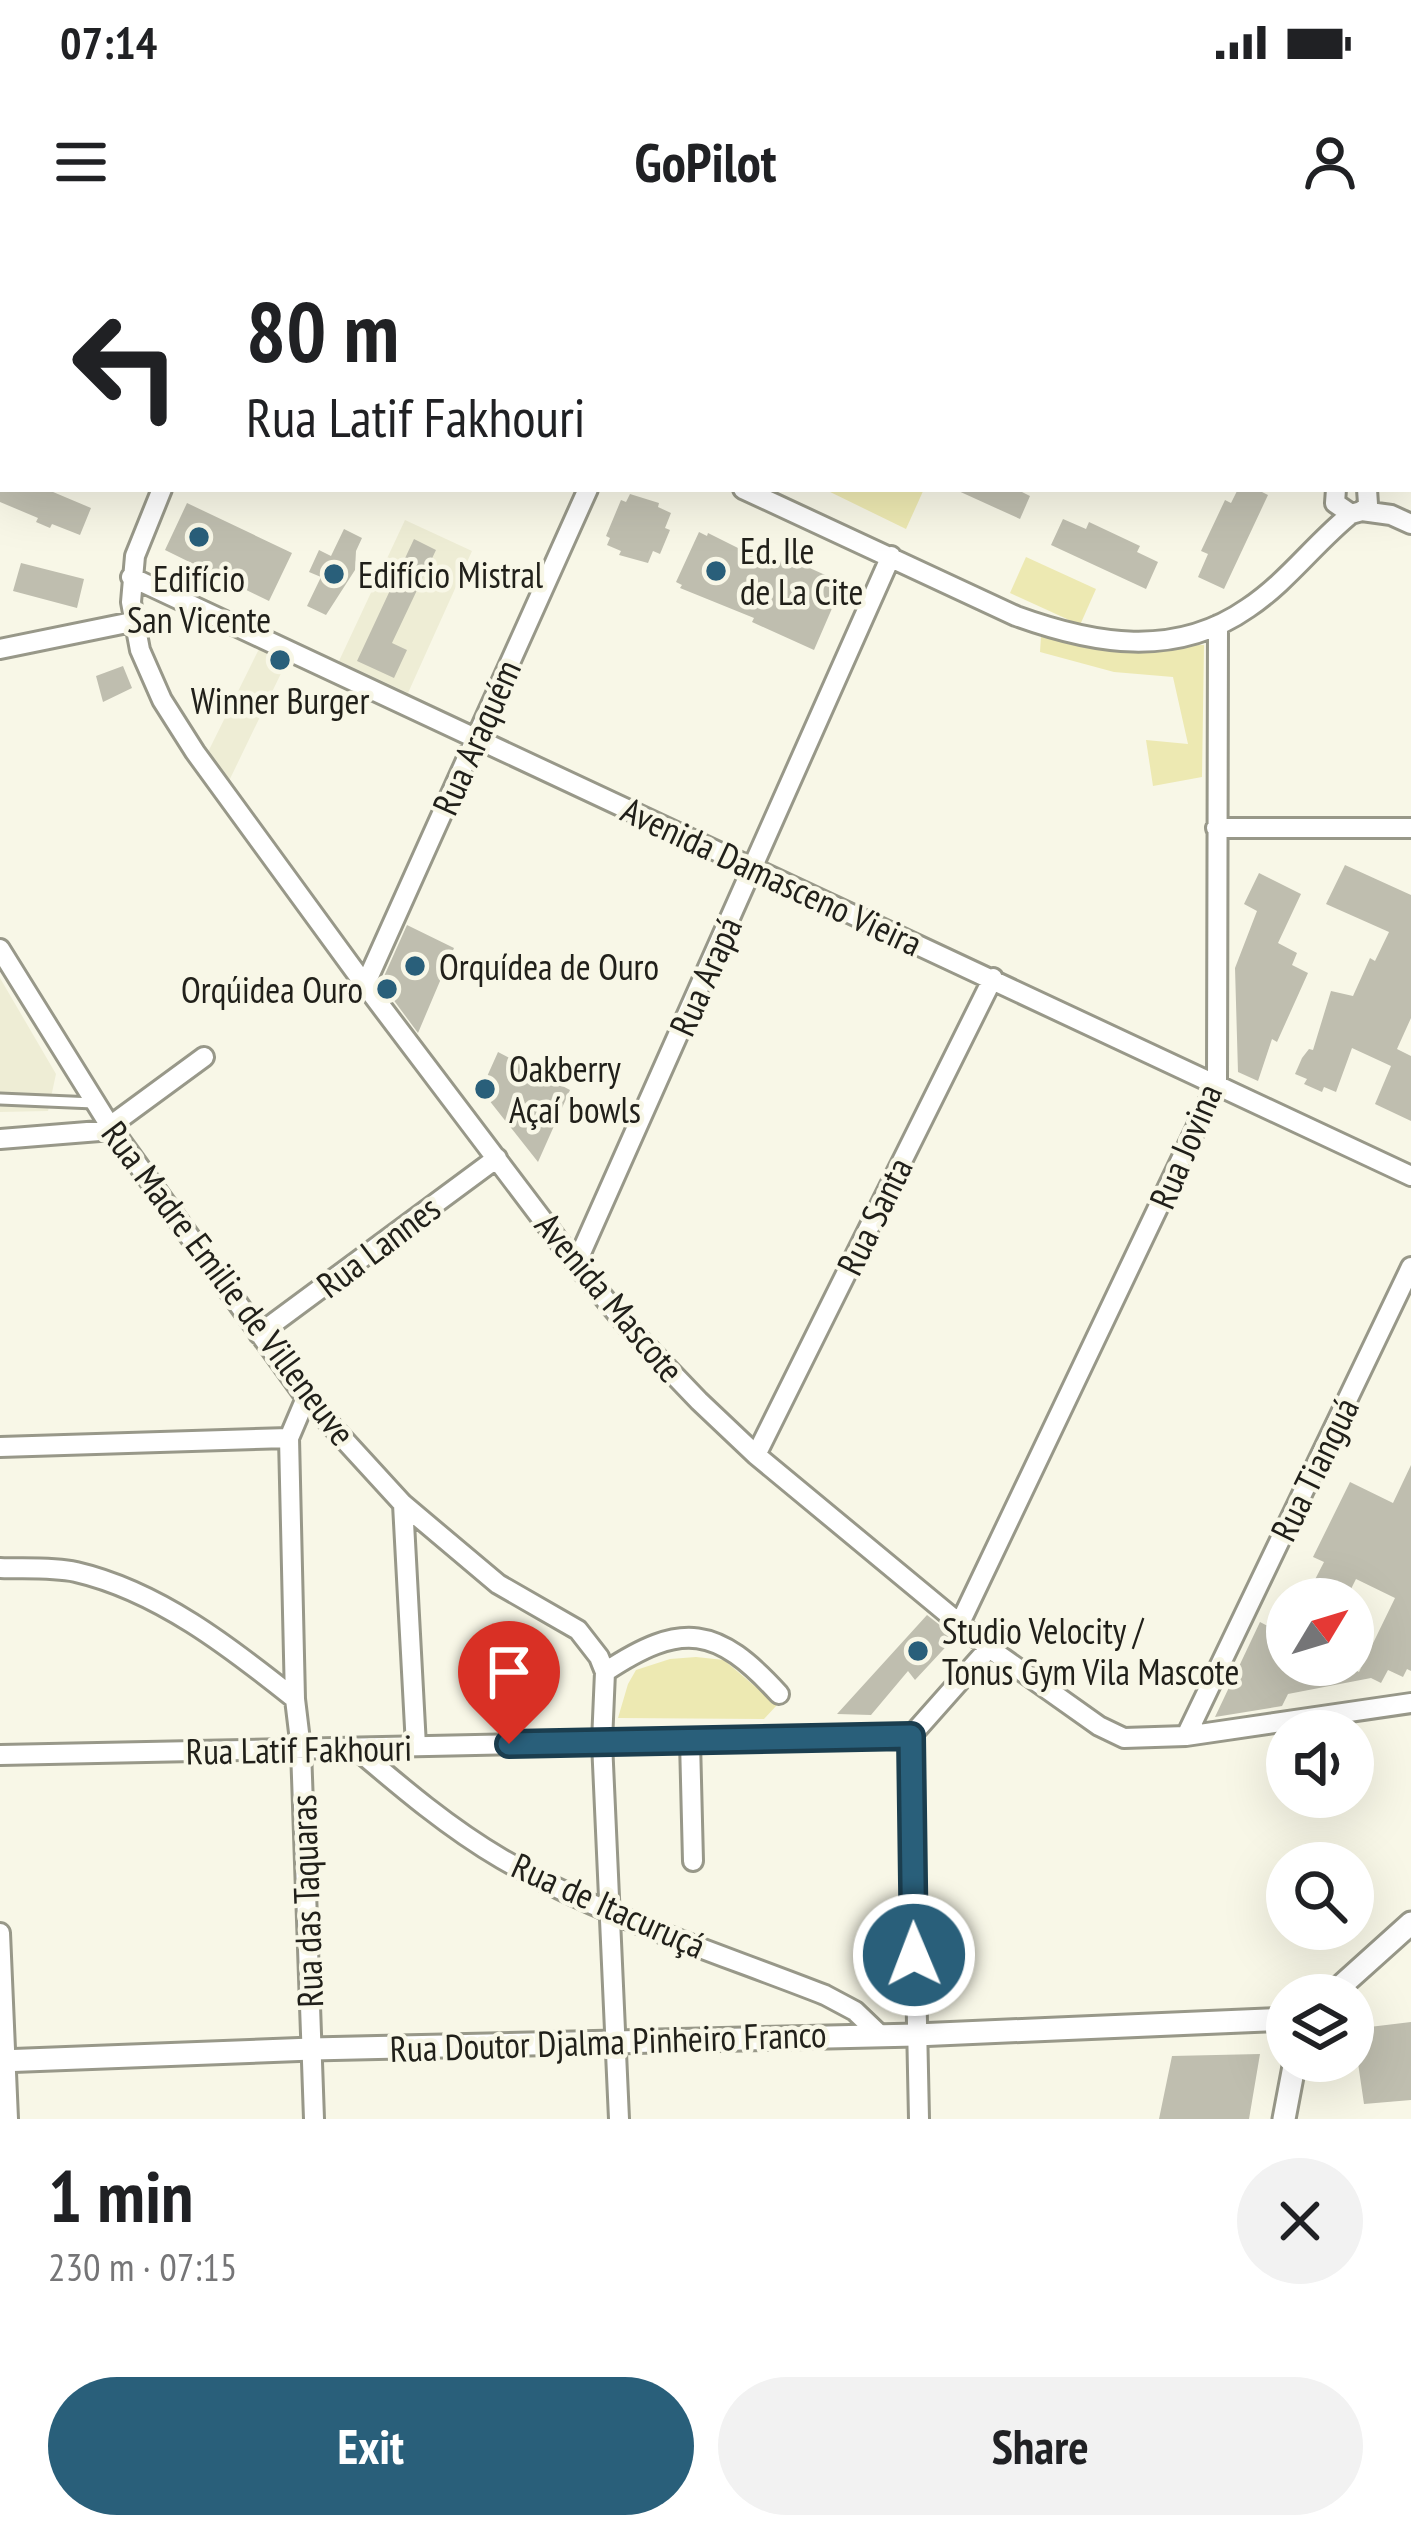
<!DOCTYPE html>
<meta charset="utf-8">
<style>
body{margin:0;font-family:"PT Sans Narrow",sans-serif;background:#f2f2f2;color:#202124;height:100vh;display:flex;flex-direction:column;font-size:45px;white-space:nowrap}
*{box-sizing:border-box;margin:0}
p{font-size:39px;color:#757577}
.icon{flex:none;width:66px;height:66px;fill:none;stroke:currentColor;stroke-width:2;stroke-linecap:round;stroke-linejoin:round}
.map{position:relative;height:1879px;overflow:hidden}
.side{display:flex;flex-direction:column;background:#fff;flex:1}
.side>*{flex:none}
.banner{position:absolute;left:0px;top:0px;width:1413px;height:252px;box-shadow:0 12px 48px #0002;background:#fff;color:#202124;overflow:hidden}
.needle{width:78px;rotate:52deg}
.buttons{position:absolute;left:1266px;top:1338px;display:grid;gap:24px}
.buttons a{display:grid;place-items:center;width:108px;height:108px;border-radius:50%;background:#fff;box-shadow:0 12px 48px #0002;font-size:60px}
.pin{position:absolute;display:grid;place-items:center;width:102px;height:102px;color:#fff;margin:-123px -51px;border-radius:50% 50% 50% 0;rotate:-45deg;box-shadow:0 0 12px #0007}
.pin .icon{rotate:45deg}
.me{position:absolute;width:132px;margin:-66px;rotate:359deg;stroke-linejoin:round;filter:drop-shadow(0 0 9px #0008)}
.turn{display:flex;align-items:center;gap:42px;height:252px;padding:0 48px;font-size:54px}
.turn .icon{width:156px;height:156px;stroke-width:2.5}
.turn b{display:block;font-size:84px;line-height:102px}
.round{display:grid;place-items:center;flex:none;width:126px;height:126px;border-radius:63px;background:#f2f2f2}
.head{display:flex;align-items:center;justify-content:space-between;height:204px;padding:0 48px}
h1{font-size:72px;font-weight:800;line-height:90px}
.primary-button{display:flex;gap:24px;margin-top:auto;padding:24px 48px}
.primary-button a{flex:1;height:138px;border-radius:72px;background:#295f7a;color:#fff;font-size:48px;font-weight:800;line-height:138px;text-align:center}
.primary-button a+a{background:#f2f2f2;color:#202124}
.status{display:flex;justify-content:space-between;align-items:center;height:84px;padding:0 60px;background:#fff;direction:ltr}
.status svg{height:33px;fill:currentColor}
header{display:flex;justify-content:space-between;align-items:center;height:156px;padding:0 48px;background:#fff;font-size:54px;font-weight:800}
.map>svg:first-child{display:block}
.built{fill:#eeedd5}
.green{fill:#ede9b2}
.building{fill:#bfbeaf}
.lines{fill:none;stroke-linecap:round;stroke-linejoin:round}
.service-casing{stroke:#989889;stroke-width:15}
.minor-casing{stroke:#989889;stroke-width:24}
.tertiary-casing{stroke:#989889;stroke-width:27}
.primary-casing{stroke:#989889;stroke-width:33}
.service{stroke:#fff;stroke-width:9}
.minor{stroke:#fff;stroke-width:18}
.tertiary{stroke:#fff;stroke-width:21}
.primary{stroke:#fff;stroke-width:27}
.route-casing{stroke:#1b3e4f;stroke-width:30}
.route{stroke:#295f7a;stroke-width:21}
.poi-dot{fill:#295f7a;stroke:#f8f7e7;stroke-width:4.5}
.labels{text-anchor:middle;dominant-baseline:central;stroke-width:9;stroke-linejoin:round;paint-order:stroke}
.poi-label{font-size:36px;fill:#21201a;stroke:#f8f7e7;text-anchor:start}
.street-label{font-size:36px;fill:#21201a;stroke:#f8f7e7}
</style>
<div class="status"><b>07:14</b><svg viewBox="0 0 49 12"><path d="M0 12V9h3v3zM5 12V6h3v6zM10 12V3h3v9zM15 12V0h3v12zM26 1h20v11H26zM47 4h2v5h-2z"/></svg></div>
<header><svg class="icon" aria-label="menu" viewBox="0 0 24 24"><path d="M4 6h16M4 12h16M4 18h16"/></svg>GoPilot<svg class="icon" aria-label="person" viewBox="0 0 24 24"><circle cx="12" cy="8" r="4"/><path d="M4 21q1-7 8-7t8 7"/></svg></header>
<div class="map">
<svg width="1411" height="1879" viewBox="0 0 1411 1879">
<rect width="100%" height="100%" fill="#f8f7e7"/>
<path class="built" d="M405 280 472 311 408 453 339 421Z
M260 407 287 421 228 543 207 514Z
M0 738 56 834 48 871 0 872Z"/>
<path class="green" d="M824 249H924L906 289Z
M1026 317 1096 349 1080 385 1010 353Z
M1041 396 1087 407 1204 405 1202 537 1153 546 1146 500 1188 504 1173 437 1114 432 1040 412Z
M696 1417 724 1420 777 1465 764 1479 618 1478 628 1444 636 1430 670 1419Z"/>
<path class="building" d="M0 249H46L91 268 80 295 52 284 50 288 36 282 38 278 0 262Z
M954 249H1016L1030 256 1020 279Z
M1238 249H1256L1268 255 1224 349 1198 337 1208 314 1201 311 1225 260 1231 263Z
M630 254 659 263 658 267 671 273 665 288 670 290 660 314 653 311 648 323 619 315 621 311 607 305 610 298 606 296 621 260 626 262Z
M187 263 292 313 269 361 165 310Z
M1063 279 1086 289 1089 282 1140 306 1137 312 1158 322 1146 349 1051 305Z
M344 289 362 298 356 311 355 330 326 375 307 366 321 337 309 332 319 310 331 316Z
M699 292 707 296 708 293 778 328 783 316 843 343 814 410 752 382 754 378 680 348 682 345 676 342Z
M414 299 436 310 392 403 407 410 394 438 357 421Z
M21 323 84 339 77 368 13 351Z
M123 426 132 448 103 462 96 436Z
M1345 625 1411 655V778L1397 809 1411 816V881L1375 864 1391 826 1352 808 1336 852 1324 847 1322 852 1304 844 1307 839 1295 834 1302 818 1309 809 1313 810 1331 751 1353 756 1370 718 1375 721 1389 692 1326 664Z
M1259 633 1301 654 1278 703 1297 713 1292 725 1308 733 1277 802 1272 799 1258 841 1238 832 1235 728 1257 671 1244 664Z
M407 685 454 708 418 793 381 743Z
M498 812 570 850 538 922 481 850Z
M1411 1225V1431L1407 1429 1403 1437 1388 1430 1381 1443 1371 1438 1288 1454 1282 1466 1215 1477 1260 1382 1287 1396V1425H1346L1359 1432 1395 1358 1356 1339 1346 1359H1305L1324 1322 1313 1317 1350 1242 1393 1263Z
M927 1375 955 1397 915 1440 908 1431 871 1475 837 1474Z
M1411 1782V1860L1364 1864 1353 1789Z
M1260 1814 1249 1879H1159L1172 1816Z"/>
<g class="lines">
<defs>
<path id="service" d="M0 859 94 863"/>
<path id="minor" d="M798 0 804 3
M274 3 276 0
M910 3 911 0
M1194 3 1196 0
M1410 135 1411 133
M162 249 135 316 131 362 140 410 162 460 195 512 365 745 576 1024 629 1088 699 1161 756 1215 989 1408 1099 1486 1124 1498 1186 1496 1411 1463
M743 249 1016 376C1093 404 1175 419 1248 368 1287 342 1315 303 1351 274
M1336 249 1335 263 1351 274 1362 271 1368 264 1367 249
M1362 271 1391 275 1411 284
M131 337 1411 936
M0 409 132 382
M1216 588H1411
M0 709 110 886 306 1158 403 1264 498 1344 578 1390 599 1417 605 1432 602 1502 619 1879
M365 745 588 249
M110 886 204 817
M0 899 112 890
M576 1024 891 316
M259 1094 497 918
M306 1158 289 1198 295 1459 301 1509 314 1879
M0 1207 289 1198
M756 1215 993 738
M403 1264 416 1506
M0 1328C24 1329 52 1327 76 1332 158 1351 230 1407 295 1459
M960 1383 1217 844 1218 385
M605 1432C682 1381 717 1386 779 1454
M911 1496 919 1879
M1186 1496 1411 1027
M690 1501 693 1621
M355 1508C402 1548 449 1588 502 1619 603 1677 718 1713 825 1755L855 1771 878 1793
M0 1515 911 1496 989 1408
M0 1693 8 1879"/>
<path id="tertiary" d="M1331 1755 1411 1683
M0 1821 312 1809 916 1795 1287 1779
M1284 1879 1295 1821"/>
<path id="primary" d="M48 3 50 0
M0 78 3 73"/>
</defs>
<use href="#service" class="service-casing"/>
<use href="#minor" class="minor-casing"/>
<use href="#tertiary" class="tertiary-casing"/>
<use href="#primary" class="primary-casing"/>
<use href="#service" class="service"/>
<use href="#minor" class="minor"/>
<use href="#tertiary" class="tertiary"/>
<use href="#primary" class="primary"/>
</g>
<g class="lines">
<defs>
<path id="route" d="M509 1504 911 1496 914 1715"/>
</defs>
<use href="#route" class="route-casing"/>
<use href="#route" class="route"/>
</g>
<g class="poi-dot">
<circle cx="199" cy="297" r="12"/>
<circle cx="716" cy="331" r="12"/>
<circle cx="334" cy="334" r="12"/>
<circle cx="280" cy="420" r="12"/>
<circle cx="415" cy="726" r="12"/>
<circle cx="387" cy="749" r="12"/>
<circle cx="485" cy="849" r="12"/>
<circle cx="918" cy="1411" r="12"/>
</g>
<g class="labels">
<g class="poi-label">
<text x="740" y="310">Ed. Ile<tspan x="740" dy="41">de La Cite</tspan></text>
<text x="358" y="334">Edifício Mistral</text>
<text x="199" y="338" text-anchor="middle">Edifício<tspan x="199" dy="41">San Vicente</tspan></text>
<text x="280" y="460" text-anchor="middle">Winner Burger</text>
<text x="439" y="726">Orquídea de Ouro</text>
<text x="363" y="749" text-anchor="end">Orqúidea Ouro</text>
<text x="509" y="828">Oakberry<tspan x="509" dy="41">Açaí bowls</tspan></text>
<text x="942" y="1390">Studio Velocity /<tspan x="942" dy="41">Tonus Gym Vila Mascote</tspan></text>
</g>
<g class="street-label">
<text transform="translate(476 497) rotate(-66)">Rua Araquém</text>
<text transform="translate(772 636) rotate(25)">Avenida Damasceno Vieira</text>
<text transform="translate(705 736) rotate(-66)">Rua Arapá</text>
<text transform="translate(1185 906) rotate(-67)">Rua Jovina</text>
<text transform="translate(874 976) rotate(-64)">Rua Santa</text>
<text transform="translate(378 1006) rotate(-37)">Rua Lannes</text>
<text transform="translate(229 1043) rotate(53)">Rua Madre Emilie de Villeneuve</text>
<text transform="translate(610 1057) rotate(50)">Avenida Mascote</text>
<text transform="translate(1314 1229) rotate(-64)">Rua Tianguá</text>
<text transform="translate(299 1509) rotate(-1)">Rua Latif Fakhouri</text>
<text transform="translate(306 1661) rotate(-92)">Rua das Taquaras</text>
<text transform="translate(609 1665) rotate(24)">Rua de Itacuruçá</text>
<text transform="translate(608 1801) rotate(-2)">Rua Doutor Djalma Pinheiro Franco</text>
</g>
</g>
</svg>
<div class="buttons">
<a><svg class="needle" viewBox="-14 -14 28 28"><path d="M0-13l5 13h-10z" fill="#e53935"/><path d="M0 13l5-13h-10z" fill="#757577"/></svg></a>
<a><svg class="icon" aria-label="sound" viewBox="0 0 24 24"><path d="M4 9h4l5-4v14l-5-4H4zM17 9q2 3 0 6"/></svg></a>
<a><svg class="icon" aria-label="search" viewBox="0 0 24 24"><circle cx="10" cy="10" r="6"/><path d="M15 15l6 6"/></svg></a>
<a><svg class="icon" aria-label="layers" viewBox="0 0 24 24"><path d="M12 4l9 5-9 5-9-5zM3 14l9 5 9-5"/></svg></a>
</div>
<div class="pin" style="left:509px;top:1504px;background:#d93025"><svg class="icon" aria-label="arrive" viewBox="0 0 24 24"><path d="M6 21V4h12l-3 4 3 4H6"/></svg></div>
<svg class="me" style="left:914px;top:1715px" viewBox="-20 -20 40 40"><circle r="17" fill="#295f7a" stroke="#fff" stroke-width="3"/><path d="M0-11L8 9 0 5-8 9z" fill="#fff"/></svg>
<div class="banner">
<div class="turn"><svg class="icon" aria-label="left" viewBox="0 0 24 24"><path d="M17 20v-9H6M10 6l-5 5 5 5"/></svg><div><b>80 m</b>Rua Latif Fakhouri</div></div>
</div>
</div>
<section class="side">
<div class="head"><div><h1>1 min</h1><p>230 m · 07:15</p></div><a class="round"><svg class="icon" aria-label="close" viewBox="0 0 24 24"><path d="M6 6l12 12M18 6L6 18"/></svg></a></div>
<div class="primary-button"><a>Exit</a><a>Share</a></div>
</section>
